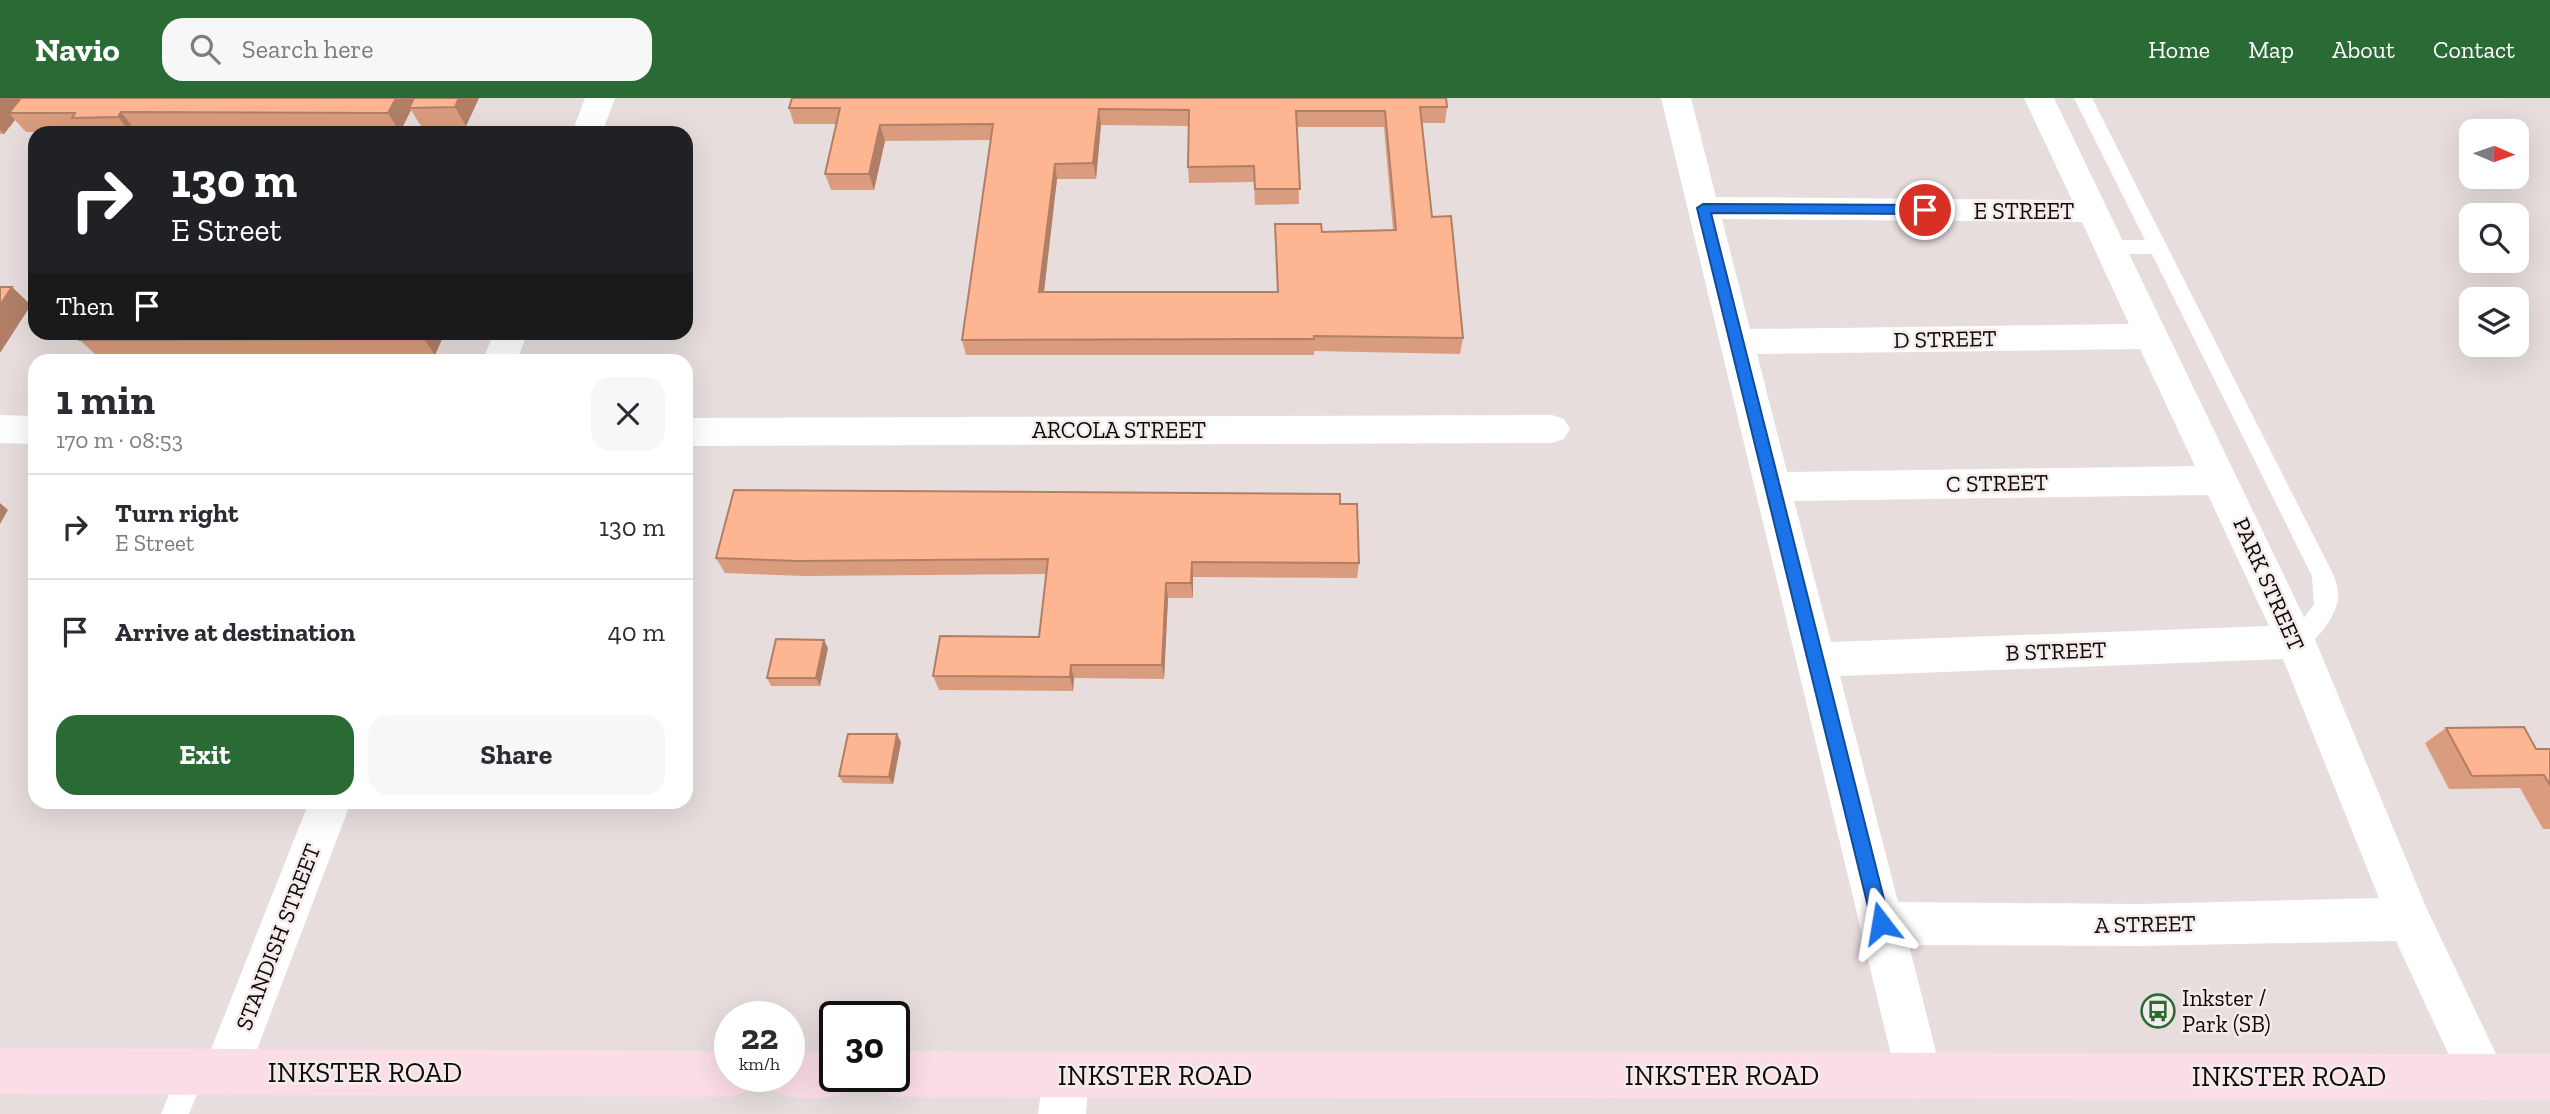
<!DOCTYPE html>
<meta charset="utf-8">
<style>
body{margin:0;font-family:"Zilla Slab",serif;background:#f7f7f7;color:#2b2b33;height:100vh;display:flex;flex-direction:column;font-size:26px;white-space:nowrap}
*{box-sizing:border-box;margin:0}
p{font-size:23px;color:#7c7c81}
.icon{flex:none;width:38px;height:38px;fill:none;stroke:currentColor;stroke-width:2;stroke-linecap:round;stroke-linejoin:round}
.map{position:relative;flex:1;overflow:hidden}
.drawer{position:absolute;left:28px;top:256px;width:665px;height:455px;display:flex;flex-direction:column;background:#fff;border-radius:21px;box-shadow:0 7px 28px #0002}
.drawer>*{flex:none}
.guide{position:absolute;left:28px;top:28px;width:665px;height:214px;border-radius:21px;box-shadow:0 7px 28px #0002;background:#202124;color:#fff;overflow:hidden}
.needle{width:46px;rotate:92deg}
.buttons{position:absolute;left:2459px;top:21px;display:grid;gap:14px}
.buttons a{display:grid;place-items:center;width:70px;height:70px;border-radius:14px;background:#fff;box-shadow:0 7px 28px #0002;font-size:35px}
.speed{position:absolute;left:714px;top:903px;display:flex;gap:14px;font-size:35px;font-weight:700;text-align:center}
.speed>*{display:grid;place-content:center;width:91px;height:91px;border-radius:50%;background:#fff;box-shadow:0 7px 28px #0002;line-height:1}
.speed small{font-size:18px;font-weight:400}
.speed .limit{border:4px solid #111;border-radius:10px;background:#fff;color:#111}
.pin{position:absolute;display:grid;place-items:center;width:60px;height:60px;color:#fff;margin:-30px;border:4px solid #fff;border-radius:50%;box-shadow:0 2px 7px #0007}
.me{position:absolute;width:77px;margin:-38px;rotate:346deg;stroke-linejoin:round;filter:drop-shadow(0 0 5px #0008)}
.turn{display:flex;align-items:center;gap:24px;height:147px;padding:0 28px;font-size:32px}
.turn .icon{width:91px;height:91px;stroke-width:2.5}
.turn b{display:block;font-size:49px;line-height:60px}
.then{display:flex;align-items:center;height:66px;padding:0 28px;background:#0003;gap:14px;font-size:26px}
.round{display:grid;place-items:center;flex:none;width:74px;height:74px;border-radius:21px;background:#f7f7f7}
.head{display:flex;align-items:center;justify-content:space-between;height:119px;padding:0 28px}
h1{font-size:42px;font-weight:700;line-height:52px}
.button{display:flex;gap:14px;margin-top:auto;padding:14px 28px}
.button a{flex:1;height:80px;border-radius:21px;background:#2a6b35;color:#fff;font-size:28px;font-weight:700;line-height:80px;text-align:center}
.button a+a{background:#f7f7f7;color:#2b2b33}
ul{padding:0;list-style:none}
li{display:flex;align-items:center;gap:21px;height:105px;padding:0 28px;border-top:2px solid #e1e1e2}
li div{flex:1}
li b{display:block;font-size:26px}
li em{font-style:normal}
header{display:flex;align-items:center;gap:42px;box-sizing:border-box;height:98px;padding:0 35px;background:#2a6b35;color:#fff}
header strong{font-size:33px}
nav{display:flex;gap:38px;margin-inline-start:auto;font-size:24px}
.search{width:490px;height:63px;background:#f7f7f7;display:flex;align-items:center;gap:18px;box-sizing:border-box;padding:0 24px;border-radius:21px;color:#7c7c81;font-size:26px}
.map>svg:first-child{display:block}
.lines{fill:none;stroke-linecap:round;stroke-linejoin:round}
.service{fill:#fff;fill-rule:evenodd}
.minor{fill:#fff;fill-rule:evenodd}
.secondary{fill:#fbdde8;fill-rule:evenodd}
.wall{fill:#da9c7e;fill-rule:evenodd}
.shaded-wall{fill:#b17f66}
.building{fill:#fdb592;stroke:#b17f66;stroke-width:2;fill-rule:evenodd}
.route{fill:#1a73e8;stroke:#114b97;stroke-width:2}
.labels{text-anchor:middle;dominant-baseline:central;stroke-width:5;stroke-linejoin:round;paint-order:stroke}
.street-label{font-size:23px;fill:#0d0a0a;stroke:#f4ebea}
.poi-label{font-size:23px;fill:#0d0a0a;stroke:#f4ebea;text-anchor:start}
.near-street-label{font-size:28px;fill:#0d0a0a;stroke:#f4ebea}
</style>
<header>
<strong>Navio</strong>
<div class="search"><svg class="icon" aria-label="search" viewBox="0 0 24 24"><circle cx="10" cy="10" r="6"/><path d="M15 15l6 6"/></svg>Search here</div>
<nav><a>Home</a><a>Map</a><a>About</a><a>Contact</a></nav>
</header>
<div class="map">
<svg width="2550" height="1016" viewBox="0 0 2550 1016">
<rect width="100%" height="100%" fill="#e7dddd"/>
<g class="lines">
<path class="service" d="M2074 0H2092L2334 478C2337 487 2340 496 2337 506 2332 524 2308 558 2288 551L2284 544 2314 507 2312 478 2152 156H2110L2101 149 2110 142H2145Z
M192 960 202 964 206 974 189 1016H161L182 964Z"/>
<path class="minor" d="M585 0H615L602 35H572Z
M1661 0H1691L1716 99 2072 102 2024 0H2054L2316 544 2426 809 2507 979 2501 996 2484 1002 2467 996 2396 843 2139 848 1909 847 1942 978 1936 995 1919 1001 1902 995 1896 978ZM1722 121 2082 124 2129 226 1750 231ZM2140 251 2195 368 1787 374 1757 256ZM2208 397 2269 528 1831 544 1794 403ZM2283 561 2379 800 2139 806 1898 804 1840 578Z
M494 234H528L517 262H483Z
M0 317 35 318V346L0 345Z
M1552 317 1564 321 1570 331 1564 341 1552 345 686 348V320Z
M309 704H351L242 991 225 997 208 991 202 974Z
M1066 954 1083 960 1089 977 1086 1016H1038L1043 977 1049 960Z"/>
<path class="secondary" d="M0 950 730 953V978H753L747 993 730 999 0 996Z
M789 953H835V978H858L852 993C827 1003 797 1003 772 993L766 978H789Z
M894 953 2550 956V1002L894 999 877 993 871 978H894Z"/>
</g>
<path class="wall" d="M0 0H479L466 28H421L411 12 400 34 136 33 135 35H85L84 34H26L15 22 4 36H0Z
M1447 9 1445 25H1422L1432 119 1463 240 1460 256 1314 253V257H966L962 242 991 42 885 43 874 92H831L825 76 837 26H794L789 10ZM1101 27 1189 28 1188 69 1189 85 1254 84 1255 107 1299 106 1297 29H1384L1393 132 1322 134 1277 194H1044L1057 81H1096Z
M445 234 435 257 97 258 80 242Z
M1340 406 1359 465 1357 480 1193 479V500H1168L1164 581 1074 580 1073 593 939 592 933 578 1039 539 1046 476 805 478 725 475 716 460Z
M828 550 820 588H771L767 580Z
M2446 630 2536 651H2550V731H2543L2520 690 2449 691 2425 645Z
M901 644 893 686 843 685 839 678Z"/>
<path class="shaded-wall" d="M0 0H31L9 15 15 22 4 36 0 32Z
M396 0H417L409 10 411 12 400 34 388 15Z
M459 0H479L466 28 455 9Z
M1099 11 1101 27 1096 81 1093 65Z
M121 14 136 33 135 35H131L118 19Z
M880 27 885 43 874 92 869 76Z
M1055 66 1057 81 1042 210 1039 194Z
M12 189 31 207 0 255V207Z
M426 234H445L435 257 424 241Z
M0 405 8 412 0 426Z
M1192 464 1193 479V500L1191 485Z
M1166 485 1168 500 1164 581 1162 567Z
M824 542 828 550 820 588 816 580Z
M1071 567 1074 580 1073 593 1070 579Z
M897 636 901 644 893 686 889 679Z"/>
<path class="building" d="M21 0H396L388 15 121 14 118 19 72 20 75 15H9Z
M414 0H459L455 9 409 10Z
M792 0H1446L1447 9H1420L1432 119 1451 118 1463 240 1314 238V241L962 242 993 26 880 27 869 76H825L840 10H789ZM1099 11 1189 12 1188 69 1254 68 1255 91H1300L1296 13H1385L1396 132 1322 134 1321 126H1275L1278 194H1039L1055 66 1093 65Z
M0 189H12L0 207Z
M85 234H426L424 241 80 242Z
M734 392 1340 396V406H1357L1359 465 1192 464 1191 485H1166L1162 567H1071L1070 579 933 578 940 538 1039 539 1048 461 798 463 716 460Z
M776 541 824 542 816 580H767Z
M2524 629 2536 651H2550V687L2544 677 2472 678 2446 630Z
M848 636H897L889 679 839 678Z"/>
<path class="route" d="M1703 106 1925 107 1932 112 1925 116 1711 115 1890 825 1887 831 1881 834 1874 831 1872 825 1697 110Z"/>
<defs>
<symbol id="bus-ring" viewBox="-11 -11 22 22"><circle r="9.5" fill="#f4ebea" stroke="#2a6b35" stroke-width="1.5"/><path d="M-5-6H5V4H4V6H2V4H-2V6H-4V4H-5ZM-3.5-4V0h7V-4ZM-3.5 1.2v1.5H-2V1.2ZM2 1.2v1.5H3.5V1.2Z" fill="#2a6b35"/></symbol>
</defs>
<g fill-rule="evenodd">
<use href="#bus-ring" x="2139" y="894" width="38" height="38"/>
</g>
<g class="labels">
<g class="street-label">
<text x="2024" y="113">E STREET</text>
<text transform="translate(1945 241) rotate(-1)">D STREET</text>
<text x="1119" y="332">ARCOLA STREET</text>
<text transform="translate(1997 385) rotate(-1)">C STREET</text>
<text transform="translate(2269 486) rotate(66)">PARK STREET</text>
<text transform="translate(2056 553) rotate(-2)">B STREET</text>
<text transform="translate(2145 826) rotate(-1)">A STREET</text>
<text transform="translate(278 839) rotate(-69)">STANDISH STREET</text>
</g>
<g class="poi-label">
<text x="2182" y="900">Inkster /<tspan x="2182" dy="26">Park (SB)</tspan></text>
</g>
<g class="near-street-label">
<text x="365" y="974">INKSTER ROAD</text>
<text x="1155" y="977">INKSTER ROAD</text>
<text x="1722" y="977">INKSTER ROAD</text>
<text x="2289" y="978">INKSTER ROAD</text>
</g>
</g>
</svg>
<div class="buttons">
<a><svg class="needle" viewBox="-14 -14 28 28"><path d="M0-13l5 13h-10z" fill="#e53935"/><path d="M0 13l5-13h-10z" fill="#7c7c81"/></svg></a>
<a><svg class="icon" aria-label="search" viewBox="0 0 24 24"><circle cx="10" cy="10" r="6"/><path d="M15 15l6 6"/></svg></a>
<a><svg class="icon" aria-label="layers" viewBox="0 0 24 24"><path d="M12 4l9 5-9 5-9-5zM3 14l9 5 9-5"/></svg></a>
</div>
<div class="speed"><div>22<small>km/h</small></div><div class="limit">30</div></div>
<div class="pin" style="left:1925px;top:112px;background:#d93025"><svg class="icon" aria-label="arrive" viewBox="0 0 24 24"><path d="M6 21V4h12l-3 4 3 4H6"/></svg></div>
<svg class="me" style="left:1881px;top:825px" viewBox="-20 -20 40 40"><path d="M0-17L14 15 0 8-14 15z" fill="#1a73e8" stroke="#fff" stroke-width="4"/></svg>
<div class="guide">
<div class="turn"><svg class="icon" aria-label="right" viewBox="0 0 24 24"><path d="M7 20v-9h11M14 6l5 5-5 5"/></svg><div><b>130 m</b>E Street</div></div>
<div class="then">Then<svg class="icon" aria-label="arrive" viewBox="0 0 24 24"><path d="M6 21V4h12l-3 4 3 4H6"/></svg></div>
</div>
<section class="drawer">
<div class="head"><div><h1>1 min</h1><p>170 m · 08:53</p></div><a class="round"><svg class="icon" aria-label="close" viewBox="0 0 24 24"><path d="M6 6l12 12M18 6L6 18"/></svg></a></div>
<ul>
<li><svg class="icon" aria-label="right" viewBox="0 0 24 24"><path d="M7 20v-9h11M14 6l5 5-5 5"/></svg><div><b>Turn right</b><p>E Street</p></div><em>130 m</em></li>
<li><svg class="icon" aria-label="arrive" viewBox="0 0 24 24"><path d="M6 21V4h12l-3 4 3 4H6"/></svg><div><b>Arrive at destination</b></div><em>40 m</em></li>
</ul>
<div class="button"><a>Exit</a><a>Share</a></div>
</section>
</div>
